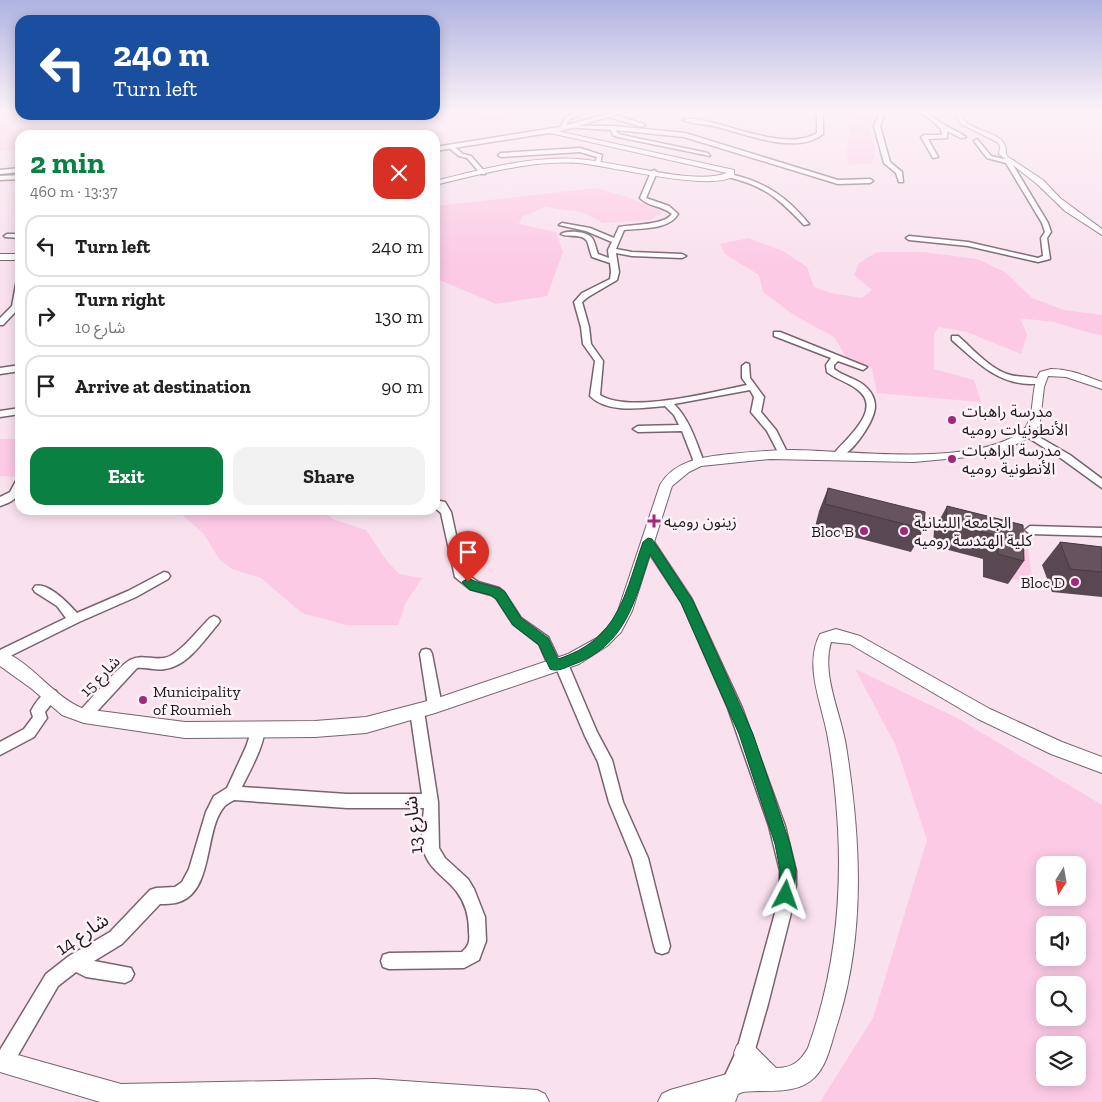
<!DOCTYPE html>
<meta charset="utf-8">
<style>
body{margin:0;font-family:"Zilla Slab","Noto Sans Arabic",serif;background:#f2f2f2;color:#222;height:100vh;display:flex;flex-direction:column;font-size:19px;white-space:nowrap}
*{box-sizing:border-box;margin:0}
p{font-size:16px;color:#767676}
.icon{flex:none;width:28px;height:28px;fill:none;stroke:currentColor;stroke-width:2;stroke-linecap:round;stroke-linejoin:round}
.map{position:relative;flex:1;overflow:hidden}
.sheet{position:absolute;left:15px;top:130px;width:425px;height:385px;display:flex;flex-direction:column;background:#fff;border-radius:15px;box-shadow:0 2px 12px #0003}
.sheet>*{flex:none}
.hud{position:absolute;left:15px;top:15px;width:425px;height:105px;border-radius:15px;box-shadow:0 2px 12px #0003;background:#1a4fa0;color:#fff;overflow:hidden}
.needle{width:32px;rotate:191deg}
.controls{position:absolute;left:1036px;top:856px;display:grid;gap:10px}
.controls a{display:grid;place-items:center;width:50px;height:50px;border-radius:10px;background:#fff;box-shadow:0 2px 12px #0003;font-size:25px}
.pin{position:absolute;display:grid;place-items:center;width:42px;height:42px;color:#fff;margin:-51px -21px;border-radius:50% 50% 50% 0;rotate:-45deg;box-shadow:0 0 5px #0007}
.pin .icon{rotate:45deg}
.me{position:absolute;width:55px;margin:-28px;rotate:4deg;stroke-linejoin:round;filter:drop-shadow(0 0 4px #0008)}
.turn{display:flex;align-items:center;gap:18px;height:105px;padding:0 15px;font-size:22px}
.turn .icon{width:65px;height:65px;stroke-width:2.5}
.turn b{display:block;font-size:35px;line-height:42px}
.round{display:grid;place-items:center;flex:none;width:52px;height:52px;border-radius:15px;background:#f2f2f2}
.overview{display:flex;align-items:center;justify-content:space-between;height:85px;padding:0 15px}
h1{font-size:30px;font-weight:800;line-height:38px;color:#0b8043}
.action{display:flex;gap:10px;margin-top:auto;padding:10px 15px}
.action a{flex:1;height:58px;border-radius:15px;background:#0b8043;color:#fff;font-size:20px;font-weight:800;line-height:58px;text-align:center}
.action a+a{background:#f2f2f2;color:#222}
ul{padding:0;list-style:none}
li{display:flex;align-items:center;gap:15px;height:62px;margin:0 10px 8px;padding:0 5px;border:2px solid #e0e0e0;border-radius:15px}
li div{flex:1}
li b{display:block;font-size:19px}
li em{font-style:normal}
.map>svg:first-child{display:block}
.green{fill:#fccae5;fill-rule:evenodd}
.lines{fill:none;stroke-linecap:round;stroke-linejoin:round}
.minor-casing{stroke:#78636f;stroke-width:3}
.tertiary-casing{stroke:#78636f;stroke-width:2}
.secondary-casing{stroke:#78636f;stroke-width:3}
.minor{fill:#fff;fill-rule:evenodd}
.tertiary{fill:#fff;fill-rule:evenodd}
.secondary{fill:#fff;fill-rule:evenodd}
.wall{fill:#594751}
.building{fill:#67535e;stroke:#483a42}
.route{fill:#0b8043;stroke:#07532c}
.poi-dot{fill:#a3277a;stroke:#fdf3f8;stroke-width:2}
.labels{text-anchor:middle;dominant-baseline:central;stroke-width:5;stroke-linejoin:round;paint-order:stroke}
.poi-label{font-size:16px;fill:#221a1e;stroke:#fdf3f8;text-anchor:start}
.street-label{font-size:16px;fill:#221a1e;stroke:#fdf3f8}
.near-street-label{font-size:19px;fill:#221a1e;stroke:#fdf3f8}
</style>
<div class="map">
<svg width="1102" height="1102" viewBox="0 0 1102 1102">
<rect width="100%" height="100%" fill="#f9e1ee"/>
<path class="green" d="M13 110H20V115H435V110L548 111 497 120 454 117 360 135H20V150L0 151V121Z
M864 110H873L876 114C863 128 873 133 875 148 875 153 873 159 872 164L849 165 846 156 851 122Z
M595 188 628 197 663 212 650 220 603 223 582 212 545 207 522 217 519 224 556 232 563 252 547 296 496 304 435 278 437 206Z
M748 238 783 251 807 267 814 287 831 293 862 298 872 290 854 275 859 263 877 252H923L977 259 1005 272 1032 298 1064 310 1102 315V335L1090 333 1054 322 1020 318 1027 335 1021 354 967 332 939 327 934 333V369L974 380 981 402 877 393 872 368 846 357 834 337 794 315 763 292 759 275 725 254 720 244Z
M0 439H20V477L0 476Z
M177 510H319L335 520 366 530 387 561 399 574 422 578 406 602 398 625H347L302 613 261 578 232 569 219 559 204 534Z
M1007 544 1028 549 1033 584 1009 578Z
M855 669 957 718 1102 805V1102H820L873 1018 927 840 896 746ZM1045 865H1078V898H1045ZM1045 925H1078V958H1045ZM1045 985H1078V1018H1045ZM1045 1045H1078V1078H1045Z"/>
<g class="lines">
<defs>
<path id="minor" d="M3 110 20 111V115L3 111Z
M584 110H591L570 119 566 126H613L685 133 838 180 870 179 873 181 870 183 838 184 684 137 616 130 617 133 622 135 708 153 710 156 618 137 613 135 611 130 565 127 563 130H559L566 117Z
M817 110H823V134C797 156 743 133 714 126 704 124 691 124 683 120 691 117 702 120 710 122 740 129 790 150 817 133Z
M878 110H884V116L880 126 890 162 902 172 903 182H899L896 173 884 163 874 126 878 116Z
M916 110C927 110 932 117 941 123 948 128 958 131 966 137L961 138 947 131V138L928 139 938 157 933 158 921 137 924 135H942L941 129 929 118Z
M611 114 644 124 645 125 642 127 609 117Z
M30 115H37L34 117Z
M977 139 991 156 1014 161 1013 165 1048 223 1051 232 1047 238 1050 259 1038 262 968 246 909 240 906 238 909 236 968 242 1038 258 1043 256 1041 238 1045 232 1042 223 1006 163 987 158 974 141Z
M449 146H453L463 154 471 156 485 172V174H481L467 158 459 156 449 148Z
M580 148 602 155 600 164 595 163 597 157 580 152 501 157 498 155 501 153Z
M20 168V172L0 174V170Z
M654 170 657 172 646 198 669 206 678 214C669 230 641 228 624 230L616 249 632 252 682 254 686 256 682 258 632 256 616 253 619 272 617 280 588 297 582 302 589 327 591 344 603 361 600 395C629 414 712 392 747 385L742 378V366L746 363 749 364 750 378 764 397 761 412 776 430 788 454 786 456H780L767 431 751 412 754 397 750 390 674 404C690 420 696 442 704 462L699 465 694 462 682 431 638 432 633 429 638 426 679 425 674 415 665 406C642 408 608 414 590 396L595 361 583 344 581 327 574 302 582 293 610 279 611 272 610 263 592 257C590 252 589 246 587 241 582 233 568 238 561 234 567 230 587 231 592 238 595 242 596 249 598 254L609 258 608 250 612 242 586 231 559 225 562 223 590 228 614 238 619 227C632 224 663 226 672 214 661 205 648 207 640 198L651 172Z
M730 174C765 182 786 196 809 224L804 225C778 198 765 186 728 177V175Z
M7 234H20V238L5 237 4 236Z
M17 279H20V307L3 325H0V318L12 306Z
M774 332H780L867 367 863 370 838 361 834 365V369L837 371C846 377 860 380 867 388 872 393 875 400 875 406 875 421 852 454 838 458L833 455C844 440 884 410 858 390 848 382 836 379 827 372L826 365 831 358 774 336Z
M952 336H958C973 349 988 367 1007 374 1017 378 1038 376 1044 381 1040 384 1035 384 1030 384 996 383 976 361 952 340Z
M20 365V371L0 374V368Z
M20 408V414L0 417V411Z
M1027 430 1070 455 1102 479V488L1062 459 1024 435 1022 433Z
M20 479C20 496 16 501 0 506V497L10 492 16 481Z
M435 500 445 502 451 512 464 572 478 582 499 588 504 592 521 618 548 637 558 658 566 659 597 732 612 760 623 802 648 858 670 946 668 952 662 954 656 952 654 946 632 858 609 802 598 762 585 736 557 670 550 669 539 644 513 624 496 598 491 595 470 589 455 577 441 513 435 508Z
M1030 526 1102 528V536L1030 534 1025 530Z
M648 538 652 539 691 598 742 708 785 826 796 871V885L791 913 768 1004 754 1053 737 1091 730 1093 723 1091 721 1084 737 1050 750 1004 775 913 780 885V871L769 826 728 708 682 603 642 542Z
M164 572 168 573 170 576 168 579 136 597 79 622 0 661V650L66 618 57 606 35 592 33 589 35 586C48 582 69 604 77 613L128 591Z
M214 616 218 618 220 621 218 624C204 640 188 666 165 669 156 671 147 667 137 668L89 720 84 722 79 720 77 716 79 712C89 701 120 665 130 660 142 654 152 660 164 658 179 656 199 628 210 618Z
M426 649 430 650 432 654 442 706 440 710 435 712 430 710 428 706 420 654 422 650Z
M51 689 56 691 58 695 45 712 47 718 34 737 0 755V742L24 729 33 717 31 711C35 703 43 692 51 689Z
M417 705 422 707 424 711 438 802 439 848 445 858 468 879 474 889 485 917 486 941 479 960 464 968 389 969 383 967 381 961 383 955 389 953 462 952C469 946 470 941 469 932 469 917 466 904 457 892 446 877 429 870 424 851 420 838 423 821 424 808H347L234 800C231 802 226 804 224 807 204 830 214 891 179 902 173 904 166 904 160 904L122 944 94 961 131 968 134 974 131 980 125 983 86 977 76 972 58 986 10 1069 3 1071 0 1070V1050L46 974 69 956 110 932 150 890 156 888 175 887 182 882 189 869 206 812 214 796 227 788 246 747 253 726 258 724 263 726C269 738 248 774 242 787L347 794H422L410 711 412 707Z"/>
<path id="tertiary" d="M953 110H959C961 113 963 118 965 121 977 134 1008 131 1006 154L1008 157 1043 180 1060 198 1102 229V235L1065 211 1037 184 999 154 1000 146 997 142 961 124Z
M548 129 734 170V176C711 192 610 166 579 163 530 160 482 174 435 185V181C481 170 529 156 577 159 616 161 694 186 727 173L546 132V130Z
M0 254H20V260H0Z
M1051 369C1070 369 1085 376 1102 382V389L1066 377 1048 376 1044 387 1040 421 1036 431 1030 437 1009 448 978 456 914 462 770 459 701 466 689 472 672 486 632 611 621 632 607 646 579 664 435 713 366 733 315 737 185 738 84 723 62 715 32 689 0 666V650C32 662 53 697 84 709L185 722 315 721 366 717 435 699 568 654 597 638 611 624 618 611 660 485C675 460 703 457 730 454 751 452 772 450 794 450 853 451 973 467 1021 432 1037 421 1029 389 1040 372Z
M836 629 860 636 990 709 1062 742 1102 757V773L1051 754 978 719 850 644 831 642C821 675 841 713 846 746 861 840 866 937 836 1028 831 1044 827 1065 815 1077 796 1096 767 1089 743 1092L738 1094 735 1102H658L662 1094 670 1090 745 1069 737 1061 734 1053 737 1045 745 1042 753 1045 776 1068C792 1068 800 1062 808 1048 834 976 842 903 838 828 836 796 833 764 827 733 821 702 804 665 820 634Z
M0 1050 121 1084 375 1079 537 1090 545 1094 549 1102H100L0 1072Z"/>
<path id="secondary" d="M621 110H632L561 131 435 151V147L560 127Z
M20 175V179L0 180V176Z"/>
</defs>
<use href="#minor" class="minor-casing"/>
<use href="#tertiary" class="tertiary-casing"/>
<use href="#secondary" class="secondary-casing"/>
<use href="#minor" class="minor"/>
<use href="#tertiary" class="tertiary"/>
<use href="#secondary" class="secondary"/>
</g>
<path class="wall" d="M828 488 924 529 911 552 815 527 819 511Z
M947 506 1023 525 1024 561 1008 584 983 577V559L933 546 934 530Z
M1060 542 1102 547V597L1052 592 1042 565Z"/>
<path class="building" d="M828 488 925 512 924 529 825 504Z
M947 506 1023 525 1024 561 998 554V536L946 523Z
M1060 542 1102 547V572L1070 569Z"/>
<linearGradient id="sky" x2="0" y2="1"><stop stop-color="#aeb3e2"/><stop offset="0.42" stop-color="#fcf2f7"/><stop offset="1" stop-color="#fcf2f7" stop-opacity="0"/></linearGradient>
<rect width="1102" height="264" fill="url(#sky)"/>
<path class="route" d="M648 538 652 539 693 601 753 734 790 844 796 870 794 895 792 901 786 903 781 901 778 895 780 870 775 844 739 734 681 603 650 554C635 601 625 647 572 665 565 668 557 672 550 669L539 645 513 625 496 599 491 595 470 590 462 582 468 578 477 582 499 588 505 592 521 618 548 638 558 659C619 639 624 596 643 542Z"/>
<g class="poi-dot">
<circle cx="952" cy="420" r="5"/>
<circle cx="952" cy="459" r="5"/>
<path d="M651.5 513.5h5v5h5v5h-5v5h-5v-5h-5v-5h5z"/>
<circle cx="864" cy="531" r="5"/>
<circle cx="904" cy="531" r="5"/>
<circle cx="1075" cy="582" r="5"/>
<circle cx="143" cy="700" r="5"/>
</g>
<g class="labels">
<g class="poi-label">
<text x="962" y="411">مدرسة راهبات<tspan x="962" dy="18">الأنطونيات روميه</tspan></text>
<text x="962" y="450">مدرسة الراهبات<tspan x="962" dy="18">الأنطونية روميه</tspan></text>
<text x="664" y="521">زينون روميه</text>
<text x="914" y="522">الجامعة اللبنانية<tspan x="914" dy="18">كلية الهندسة روميه</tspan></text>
<text x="854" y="531" text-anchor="end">Bloc B</text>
<text x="1065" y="582" text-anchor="end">Bloc D</text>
<text x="153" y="691">Municipality<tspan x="153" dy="18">of Roumieh</tspan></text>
</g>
<g class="street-label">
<text transform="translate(100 676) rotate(-46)">شارع 15</text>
</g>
<g class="near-street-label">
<text transform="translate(413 825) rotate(-96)">شارع 13</text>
<text transform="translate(82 934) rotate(-34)">شارع 14</text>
</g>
</g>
</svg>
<div class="controls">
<a><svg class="needle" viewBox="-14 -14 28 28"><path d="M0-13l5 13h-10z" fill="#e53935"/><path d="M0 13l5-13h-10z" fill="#767676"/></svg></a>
<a><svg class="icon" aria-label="sound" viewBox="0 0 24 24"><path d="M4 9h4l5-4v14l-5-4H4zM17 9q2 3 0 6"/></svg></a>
<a><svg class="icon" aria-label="search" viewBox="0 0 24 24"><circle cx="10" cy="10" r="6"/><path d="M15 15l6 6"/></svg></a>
<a><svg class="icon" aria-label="layers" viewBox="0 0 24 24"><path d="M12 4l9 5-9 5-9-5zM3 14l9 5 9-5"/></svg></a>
</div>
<div class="pin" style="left:468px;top:582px;background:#d93025"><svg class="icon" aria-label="arrive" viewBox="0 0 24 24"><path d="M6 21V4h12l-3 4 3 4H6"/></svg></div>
<svg class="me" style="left:786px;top:895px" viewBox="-20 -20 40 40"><path d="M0-17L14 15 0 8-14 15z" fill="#0b8043" stroke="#fff" stroke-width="4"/></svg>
<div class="hud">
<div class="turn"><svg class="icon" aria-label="left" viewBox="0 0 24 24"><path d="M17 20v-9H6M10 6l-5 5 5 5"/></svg><div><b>240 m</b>Turn left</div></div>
</div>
<section class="sheet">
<div class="overview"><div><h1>2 min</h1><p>460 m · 13:37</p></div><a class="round" style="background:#d93025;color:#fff"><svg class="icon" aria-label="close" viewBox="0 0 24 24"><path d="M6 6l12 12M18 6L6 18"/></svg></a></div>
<ul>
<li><svg class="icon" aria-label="left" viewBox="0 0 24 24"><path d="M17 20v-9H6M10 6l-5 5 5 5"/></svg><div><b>Turn left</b></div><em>240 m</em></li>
<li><svg class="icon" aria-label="right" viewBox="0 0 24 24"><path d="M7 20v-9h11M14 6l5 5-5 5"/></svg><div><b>Turn right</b><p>شارع 10</p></div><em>130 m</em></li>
<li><svg class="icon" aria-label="arrive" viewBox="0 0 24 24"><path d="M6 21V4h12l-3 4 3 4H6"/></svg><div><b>Arrive at destination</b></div><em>90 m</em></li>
</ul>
<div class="action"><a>Exit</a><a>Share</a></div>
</section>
</div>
